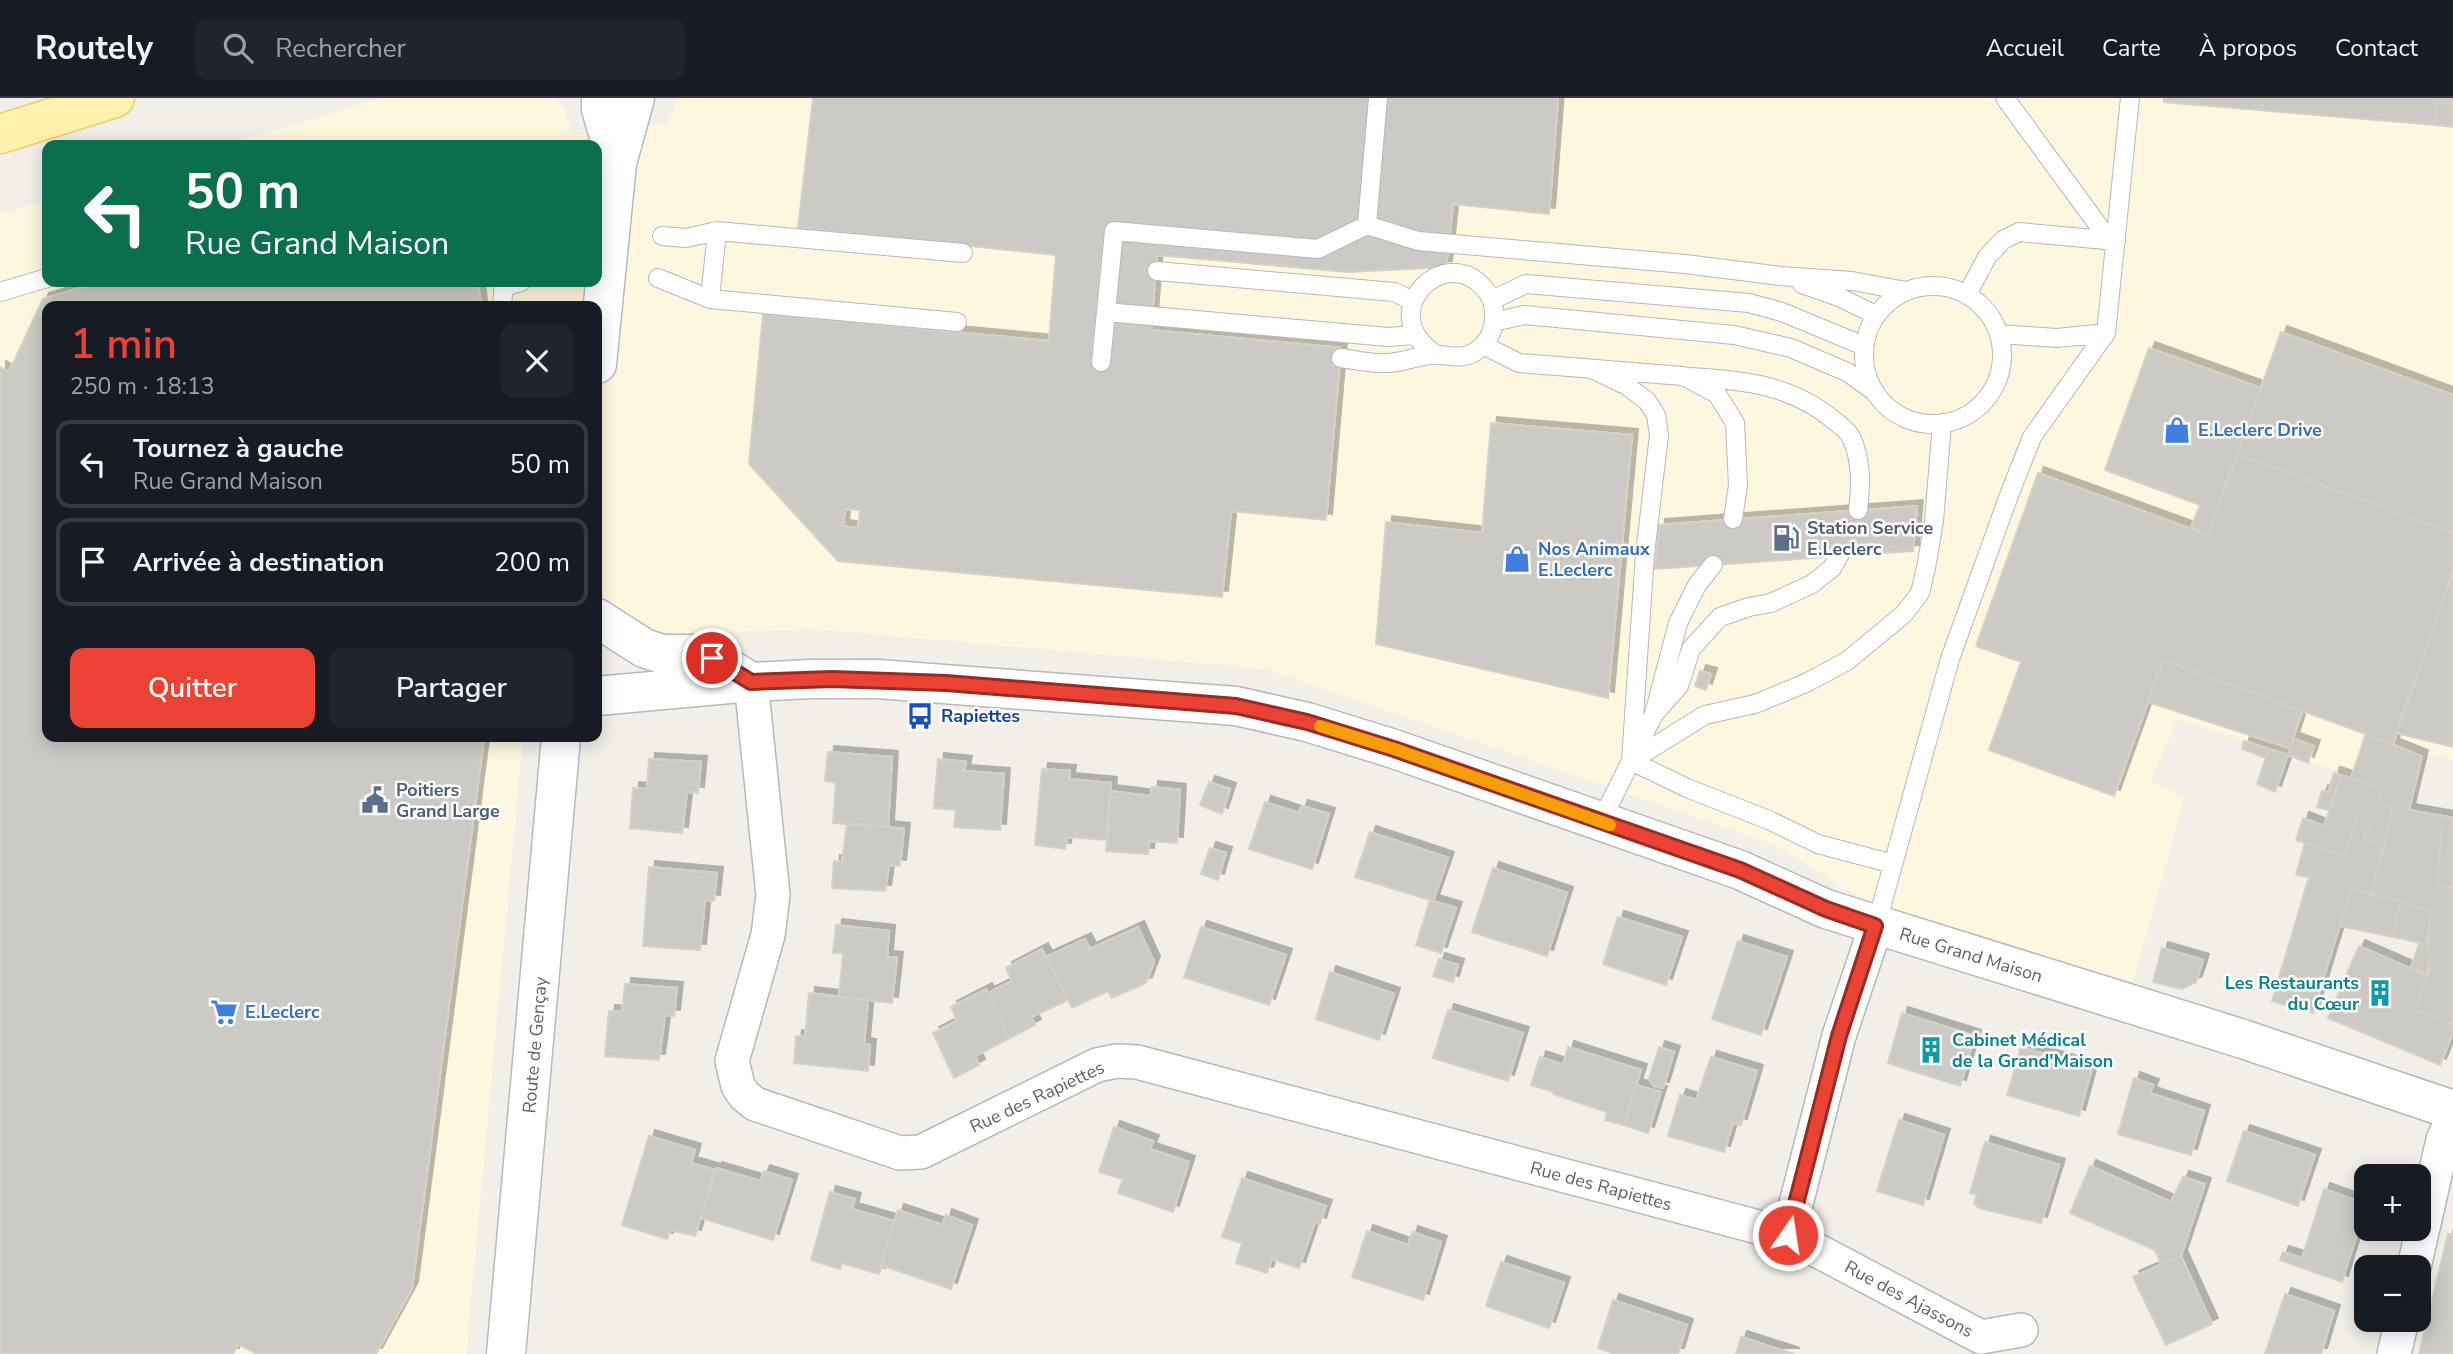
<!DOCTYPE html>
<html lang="fr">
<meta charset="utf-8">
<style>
body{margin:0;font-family:"Nunito Sans",sans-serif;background:#20242c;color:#f1f3f6;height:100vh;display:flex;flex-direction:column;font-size:26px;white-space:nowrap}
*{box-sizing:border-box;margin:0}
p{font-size:23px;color:#9ea1a6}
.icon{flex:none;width:38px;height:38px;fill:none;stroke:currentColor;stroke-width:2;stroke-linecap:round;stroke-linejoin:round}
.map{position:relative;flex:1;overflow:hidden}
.sheet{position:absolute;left:42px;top:203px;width:560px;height:441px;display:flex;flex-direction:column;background:#171b24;border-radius:14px;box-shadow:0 4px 18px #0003}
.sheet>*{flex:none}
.top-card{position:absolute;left:42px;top:42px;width:560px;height:147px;border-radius:14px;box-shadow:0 4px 18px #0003;background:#0b6e4f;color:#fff;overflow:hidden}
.tools{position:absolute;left:2354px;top:1066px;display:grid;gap:14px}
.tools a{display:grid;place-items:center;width:77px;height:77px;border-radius:14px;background:#171b24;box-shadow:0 4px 18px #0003;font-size:35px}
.pin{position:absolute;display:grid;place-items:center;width:60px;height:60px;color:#fff;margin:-30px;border:4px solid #fff;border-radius:50%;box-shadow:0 2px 7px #0007}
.me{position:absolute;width:77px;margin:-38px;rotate:13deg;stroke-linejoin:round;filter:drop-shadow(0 0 5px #0008)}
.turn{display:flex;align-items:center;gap:24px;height:147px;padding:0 28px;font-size:32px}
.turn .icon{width:91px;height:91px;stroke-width:2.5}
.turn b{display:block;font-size:49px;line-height:60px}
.round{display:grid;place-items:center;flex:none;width:74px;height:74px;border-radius:14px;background:#20242c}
.summary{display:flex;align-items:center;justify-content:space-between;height:119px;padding:0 28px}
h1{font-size:42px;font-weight:600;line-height:52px;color:#ea4335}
.action{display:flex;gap:14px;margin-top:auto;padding:14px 28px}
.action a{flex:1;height:80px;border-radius:14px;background:#ea4335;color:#fff;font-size:28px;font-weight:600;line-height:80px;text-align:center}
.action a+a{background:#20242c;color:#f1f3f6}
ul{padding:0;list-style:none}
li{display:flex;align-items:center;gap:21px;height:88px;margin:0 14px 10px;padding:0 14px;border:4px solid #363941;border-radius:14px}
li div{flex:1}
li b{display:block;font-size:26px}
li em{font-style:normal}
header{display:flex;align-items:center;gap:42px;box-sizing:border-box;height:98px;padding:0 35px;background:#171b24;border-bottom:2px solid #363941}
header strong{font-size:33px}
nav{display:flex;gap:38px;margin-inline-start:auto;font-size:24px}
.search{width:490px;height:63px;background:#20242c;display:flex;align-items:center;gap:18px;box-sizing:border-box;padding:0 24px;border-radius:14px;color:#9ea1a6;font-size:26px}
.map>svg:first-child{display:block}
.commercial{fill:#fef7e0}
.building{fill:#cccac5;stroke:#d6d1c6;stroke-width:2;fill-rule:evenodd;filter:url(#shadow)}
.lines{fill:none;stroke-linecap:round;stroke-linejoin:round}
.service-casing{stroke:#b5b8bc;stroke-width:20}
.minor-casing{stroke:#b5b8bc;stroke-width:36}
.tertiary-casing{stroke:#b5b8bc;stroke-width:41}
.secondary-casing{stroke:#b6babf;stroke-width:41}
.primary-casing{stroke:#f2c960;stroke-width:41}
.service{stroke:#fff;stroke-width:18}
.minor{stroke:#fff;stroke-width:33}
.tertiary{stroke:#fff;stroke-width:38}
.secondary{stroke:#fff;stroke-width:38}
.primary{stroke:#fff2af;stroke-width:38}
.route-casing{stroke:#982c22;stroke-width:18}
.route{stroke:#ea4335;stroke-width:12}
.slow{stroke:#f59e0b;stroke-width:12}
.labels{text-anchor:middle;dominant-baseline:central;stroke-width:5;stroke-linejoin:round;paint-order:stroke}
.shop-label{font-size:18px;font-weight:bold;fill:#366cbe;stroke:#fff;text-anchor:start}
.service-label{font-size:18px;font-weight:bold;fill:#4e5e75;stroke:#fff;text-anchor:start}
.transit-label{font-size:18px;font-weight:bold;fill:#164399;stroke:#fff;text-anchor:start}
.street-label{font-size:18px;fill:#5f6368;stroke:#fff}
.culture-label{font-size:18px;font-weight:bold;fill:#0d838f;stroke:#fff;text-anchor:end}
</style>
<header>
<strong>Routely</strong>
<div class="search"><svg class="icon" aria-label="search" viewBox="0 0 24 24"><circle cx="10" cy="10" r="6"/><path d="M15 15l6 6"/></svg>Rechercher</div>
<nav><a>Accueil</a><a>Carte</a><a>À propos</a><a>Contact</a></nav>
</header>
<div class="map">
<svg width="2453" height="1256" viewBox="0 0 2453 1256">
<defs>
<filter id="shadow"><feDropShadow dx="6" dy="-6" stdDeviation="0" flood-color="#0004"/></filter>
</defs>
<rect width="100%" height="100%" fill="#f1efe8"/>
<path class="commercial" d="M382 0H556L564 10 573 37 668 26 678 0H2453V662L2362 640 2352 678 2177 621 2150 684 2185 698 2133 884 1868 804 1773 746 1266 571 815 531 597 538V208H47V639H523L466 1256H0V116L47 101V184H597V47H226Z"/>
<path class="building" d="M813 0H1558L1549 116 1453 106 1446 169 1348 174 1157 157 1151 232 1341 250 1326 422 1231 413 1222 499 838 463 749 366 763 216 1049 243 1056 157 798 130ZM845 411 860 412 858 430 843 428Z
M2164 0H2453V5L2437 4 2435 27 2164 4Z
M2437 4 2453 5V29L2435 27Z
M100 184H478L481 208H47V639H484L412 1190 376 1256H257L238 1246 233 1256H0V269L9 274 43 201Z
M2281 234 2453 297V435L2237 356Z
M2149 250 2261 290 2208 437 2191 430 2200 407 2105 372Z
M1491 325 1632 337 1608 600 1376 546 1386 424 1482 435Z
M2237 356 2453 435V472L2393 646 2163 562 2114 698 1989 652 2021 564 1976 548 2038 375 2208 437Z
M1917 408 1913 453 1655 471 1659 427Z
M2453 474V649L2396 635Z
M2163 562 2302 613 2290 650 2148 604Z
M1700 573 1711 576 1706 592 1695 588Z
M2366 636 2422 658 2409 712 2443 718 2437 787 2453 790V926L2415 912 2428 878 2432 855H2427L2431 812 2371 796 2393 709 2378 706 2382 690 2351 680Z
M2294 641 2314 648 2308 665 2288 657Z
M2244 643 2269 651 2266 660 2242 651Z
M2269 651 2288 657 2275 694 2257 686Z
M828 654 892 659 888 729 833 725 836 685 825 683Z
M649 661 701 664 698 695 687 694 682 735 630 730 633 690 647 691Z
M938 661 966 664 964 673 1004 676 1000 732 954 729 956 712 934 710Z
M1042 671 1070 673 1069 681 1111 685 1107 742 1067 739 1065 751 1035 747Z
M2334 675 2341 677 2329 712 2317 709 2322 693 2328 695Z
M2341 677 2382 690 2378 706 2393 709 2384 746 2364 741 2370 725 2357 721 2345 758 2296 742 2303 720 2324 728Z
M1209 684 1230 691 1222 716 1200 707Z
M1152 689 1180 692 1177 745 1149 743 1148 756 1106 753 1110 693 1151 698Z
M1265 704 1299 715 1302 708 1329 716 1312 771 1249 751Z
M2443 718 2453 720V790L2437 787Z
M2357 721 2370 725 2364 741 2384 746 2371 796 2351 791 2313 915 2272 903 2309 779 2296 777 2305 745 2345 758Z
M847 725 904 731 900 768 889 767 885 793 832 790 834 763 842 764Z
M1370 734 1448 760 1433 803 1456 810 1441 855 1416 847 1430 802 1355 779Z
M1210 750 1226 755 1218 782 1201 776Z
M649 769 717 775 714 803 705 802 700 852 643 848Z
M1493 770 1567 795 1547 858 1472 834Z
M2351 791 2400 804 2393 839 2340 828Z
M2400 804 2431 812 2427 846 2393 839Z
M1618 819 1682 839 1666 887 1603 866Z
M836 827 889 833 887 859 897 860 892 905 839 899 843 855H833Z
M1138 829 1154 864 1146 885 1112 900 1108 893 1072 910 1046 859 1085 841 1090 851Z
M1201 829 1286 857 1269 907 1184 879Z
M1738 843 1787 859 1761 937 1712 921Z
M2419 845 2427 846V855H2432L2426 877 2411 870Z
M2359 848 2428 878 2415 912 2453 926V934L2440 967 2328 920Z
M2162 850 2203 862 2196 884 2182 891 2153 884Z
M1042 851 1068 902 1031 919 1035 927 1010 940 988 895 1012 883 1006 870Z
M1439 861 1458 867 1453 884 1433 878Z
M1330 874 1394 896 1379 942 1316 921Z
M625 886 677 890 674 918 665 917 659 962 605 958 609 913 622 914Z
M986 891 1010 940 975 958 979 967 954 980 933 935 957 923 951 909Z
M809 895 868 902 864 946 870 947 868 973 794 965 796 938 805 939Z
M1448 912 1523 935 1508 983 1433 960Z
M1902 915 1975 938 1960 988 1888 965Z
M1568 949 1641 972 1624 1027 1605 1022 1607 1014 1553 996 1554 994 1531 987 1540 959 1563 967Z
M1659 949 1674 954 1663 990 1654 988 1649 981Z
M2021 949 2092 970 2079 1018 2007 997Z
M1711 959 1757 973 1741 1027 1733 1025 1724 1054 1668 1038 1680 997 1696 1002Z
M2134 980 2153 987 2150 995 2204 1013 2191 1057 2118 1036Z
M1636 987 1661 994 1648 1035 1624 1027Z
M1899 1022 1944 1037 1923 1107 1877 1093Z
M1114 1029 1153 1043 1150 1051 1189 1064 1173 1114 1118 1095 1123 1081 1099 1074Z
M2244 1033 2315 1057 2298 1108 2227 1083Z
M649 1038 695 1052 691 1065 715 1072 695 1138 670 1132 667 1141 622 1127Z
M1985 1044 2059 1067 2041 1125 1979 1110 1974 1105 1977 1097 1970 1095Z
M2090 1068 2171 1104 2183 1079 2205 1086 2181 1158 2161 1167 2155 1152 2070 1115Z
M716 1070 760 1083 764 1073 792 1082 773 1142 701 1120Z
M1242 1080 1326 1108 1320 1126 1315 1124 1299 1170 1272 1161 1267 1175 1236 1165 1242 1145 1222 1139Z
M2324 1091 2366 1106 2342 1184 2280 1162 2283 1154 2302 1160Z
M830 1094 855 1101 852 1111 894 1123 879 1176 841 1165 840 1171 811 1162Z
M898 1112 943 1127 946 1117 972 1127 951 1191 881 1167Z
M1367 1133 1408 1147 1412 1134 1441 1144 1423 1202 1352 1179Z
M2448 1136 2453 1137V1252L2452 1256H2419Z
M2181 1158 2212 1226 2166 1247 2133 1179Z
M1501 1164 1564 1185 1549 1230 1486 1208Z
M2285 1196 2334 1213 2321 1256H2265Z
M1613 1202 1687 1227 1678 1256H1616L1598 1250Z
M1741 1239 1794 1256H1736Z"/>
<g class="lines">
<defs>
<path id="service" d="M2005 0 2109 142
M1367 127 1378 0
M662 138 686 140 717 133 963 155
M1157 173 1394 194 1413 203
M658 180 710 201 957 224
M1802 186 1839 199 1876 217
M1864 257a69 69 0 1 1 138 0a69 69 0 1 1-138 0Z
M503 189 521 184
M0 194 47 180
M1967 197 1987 159 2003 142 2019 134 2116 143
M710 201 717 133
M1492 202 1526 186 1749 205 1782 214 1864 248
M502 208 504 184
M1106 214 1388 239 1415 237
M1494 224 1524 217 1734 237 1791 250 1847 274 1875 294
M1999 236 2057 240 2106 235
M1483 247 1519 265 1683 278 1717 296 1735 325 1738 387 1733 421
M1341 260C1356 262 1373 266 1389 265 1403 264 1417 258 1431 257 1446 255 1456 263 1473 255 1486 248 1494 234 1494 220 1495 209 1491 198 1484 190 1445 144 1373 214 1435 256
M1101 264 1114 133 1318 151 1367 127 1418 143 1685 166 1781 178 1852 183 1906 193
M1594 272 1627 288 1647 303 1656 317 1659 337 1645 456 1631 663 1601 723
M1690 279C1744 282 1793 287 1836 324 1841 328 1848 333 1851 339 1862 362 1861 387 1858 412
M1654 616 1679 588 1691 551 1720 519 1749 509 1771 505 1812 486 1832 470 1839 458
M1634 656 1654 616 1678 525 1697 487 1713 467
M1631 663 1705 617 1755 606 1806 585 1847 563 1904 516 1920 495 1926 470 1934 423 1942 325
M1631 663 1687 690 1771 723 1818 746 1893 766
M1876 828 1950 561 2008 400 2032 339 2106 235 2130 0"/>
<path id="minor" d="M751 584 773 797 768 837 732 963 738 988 744 997 755 1006 900 1055 921 1054 1097 967 1117 963 1137 964 1788 1137
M1876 828 1839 938 1788 1137 1981 1239 2021 1232
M2414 1169 2443 1042 2453 1019
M2394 1256 2402 1222"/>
<path id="tertiary" d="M597 520 644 550 662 556H693L712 560 751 584
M597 598 751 584 810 581H877L1236 608 1307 624 1394 651 1740 772 1826 811 2243 941 2453 1012"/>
<path id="secondary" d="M601 0V11L617 65
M597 266 617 65 635 0
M506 1256 561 639"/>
<path id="primary" d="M0 36 115 0"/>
</defs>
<use href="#service" class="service-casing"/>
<use href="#minor" class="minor-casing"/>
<use href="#tertiary" class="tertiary-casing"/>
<use href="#secondary" class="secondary-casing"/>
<use href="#primary" class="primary-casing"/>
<use href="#service" class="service"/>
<use href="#minor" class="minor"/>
<use href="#tertiary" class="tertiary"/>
<use href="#secondary" class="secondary"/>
<use href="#primary" class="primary"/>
</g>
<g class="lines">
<defs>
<path id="route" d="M712 560 751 584 832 581 946 585 1236 608 1307 624 1394 651 1740 772 1826 811 1875 828 1839 938 1788 1137"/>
</defs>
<use href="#route" class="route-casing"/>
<use href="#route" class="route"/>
<path class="slow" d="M1320 628 1394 651 1610 727"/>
</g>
<defs>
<symbol id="shop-bare" viewBox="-9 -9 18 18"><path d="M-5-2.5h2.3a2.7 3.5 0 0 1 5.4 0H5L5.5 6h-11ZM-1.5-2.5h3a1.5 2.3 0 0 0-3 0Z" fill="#3f7fe0" stroke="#fff" stroke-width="2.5" paint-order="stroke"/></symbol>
<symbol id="fuel-bare" viewBox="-9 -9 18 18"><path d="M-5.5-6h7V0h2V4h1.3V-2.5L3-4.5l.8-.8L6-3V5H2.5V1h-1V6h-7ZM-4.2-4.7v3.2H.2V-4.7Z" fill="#5c6f8a" stroke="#fff" stroke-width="2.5" paint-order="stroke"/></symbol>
<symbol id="bus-bare" viewBox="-9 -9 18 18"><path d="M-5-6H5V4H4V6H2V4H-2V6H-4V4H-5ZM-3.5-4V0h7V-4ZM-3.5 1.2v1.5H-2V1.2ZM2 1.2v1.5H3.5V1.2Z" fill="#1a4fb4" stroke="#fff" stroke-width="2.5" paint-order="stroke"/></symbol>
<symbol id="civic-bare" viewBox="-9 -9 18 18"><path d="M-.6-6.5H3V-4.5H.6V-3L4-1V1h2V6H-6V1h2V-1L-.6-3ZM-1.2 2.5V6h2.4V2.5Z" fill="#5c6f8a" stroke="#fff" stroke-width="2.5" paint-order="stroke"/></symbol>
<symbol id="building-bare" viewBox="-9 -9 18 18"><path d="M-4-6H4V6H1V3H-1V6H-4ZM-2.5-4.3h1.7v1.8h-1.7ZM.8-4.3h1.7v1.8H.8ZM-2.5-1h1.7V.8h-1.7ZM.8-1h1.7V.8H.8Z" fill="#0f9aa8" stroke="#fff" stroke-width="2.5" paint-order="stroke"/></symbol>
<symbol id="supermarket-bare" viewBox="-9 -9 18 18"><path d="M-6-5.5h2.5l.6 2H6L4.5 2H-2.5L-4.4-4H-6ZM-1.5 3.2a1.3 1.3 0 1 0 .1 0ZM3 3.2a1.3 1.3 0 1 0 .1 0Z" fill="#3f7fe0" stroke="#fff" stroke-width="2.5" paint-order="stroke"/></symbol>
</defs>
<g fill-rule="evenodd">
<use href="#shop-bare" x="2158" y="313" width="38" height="38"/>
<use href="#fuel-bare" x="1767" y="421" width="38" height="38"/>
<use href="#shop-bare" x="1498" y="442" width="38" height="38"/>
<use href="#bus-bare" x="901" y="599" width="38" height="38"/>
<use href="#civic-bare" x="356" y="683" width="38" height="38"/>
<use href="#building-bare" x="2361" y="876" width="38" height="38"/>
<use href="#supermarket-bare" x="205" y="895" width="38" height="38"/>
<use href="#building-bare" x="1912" y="933" width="38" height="38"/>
</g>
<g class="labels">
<g class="shop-label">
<text x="2198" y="332">E.Leclerc Drive</text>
<text x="1538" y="451">Nos Animaux<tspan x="1538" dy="21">E.Leclerc</tspan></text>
<text x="245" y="914">E.Leclerc</text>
</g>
<g class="service-label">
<text x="1807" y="430">Station Service<tspan x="1807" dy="21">E.Leclerc</tspan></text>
<text x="396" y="692">Poitiers<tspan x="396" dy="21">Grand Large</tspan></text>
</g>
<g class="transit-label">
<text x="941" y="618">Rapiettes</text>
</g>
<g class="street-label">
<text transform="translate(1971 857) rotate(17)">Rue Grand Maison</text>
<text transform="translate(535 947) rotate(-85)">Route de Gençay</text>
<text transform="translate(1037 999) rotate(-25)">Rue des Rapiettes</text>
<text transform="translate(1601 1088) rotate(15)">Rue des Rapiettes</text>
<text transform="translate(1909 1201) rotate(28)">Rue des Ajassons</text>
</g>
<g class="culture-label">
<text x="2359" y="885">Les Restaurants<tspan x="2359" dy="21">du Cœur</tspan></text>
<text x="1952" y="942" text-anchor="start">Cabinet Médical<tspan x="1952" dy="21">de la Grand'Maison</tspan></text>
</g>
</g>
</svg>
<div class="tools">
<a>+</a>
<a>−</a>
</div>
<div class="pin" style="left:712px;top:560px;background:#d93025"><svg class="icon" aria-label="arrive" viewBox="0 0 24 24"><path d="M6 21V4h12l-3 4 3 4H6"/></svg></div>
<svg class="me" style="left:1788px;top:1137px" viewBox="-20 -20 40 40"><circle r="17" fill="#ea4335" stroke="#fff" stroke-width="3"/><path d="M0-11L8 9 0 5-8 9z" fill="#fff"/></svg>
<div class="top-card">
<div class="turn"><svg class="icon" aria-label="left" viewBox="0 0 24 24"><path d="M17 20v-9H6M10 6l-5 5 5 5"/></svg><div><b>50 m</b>Rue Grand Maison</div></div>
</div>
<section class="sheet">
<div class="summary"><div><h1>1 min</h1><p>250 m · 18:13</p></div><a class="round"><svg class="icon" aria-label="close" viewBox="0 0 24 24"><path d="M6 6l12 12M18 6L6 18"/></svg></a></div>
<ul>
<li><svg class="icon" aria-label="left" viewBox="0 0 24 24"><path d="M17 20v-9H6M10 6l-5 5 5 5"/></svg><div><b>Tournez à gauche</b><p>Rue Grand Maison</p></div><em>50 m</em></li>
<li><svg class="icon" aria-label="arrive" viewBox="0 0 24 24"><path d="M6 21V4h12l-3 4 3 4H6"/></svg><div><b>Arrivée à destination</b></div><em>200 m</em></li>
</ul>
<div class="action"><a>Quitter</a><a>Partager</a></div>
</section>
</div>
